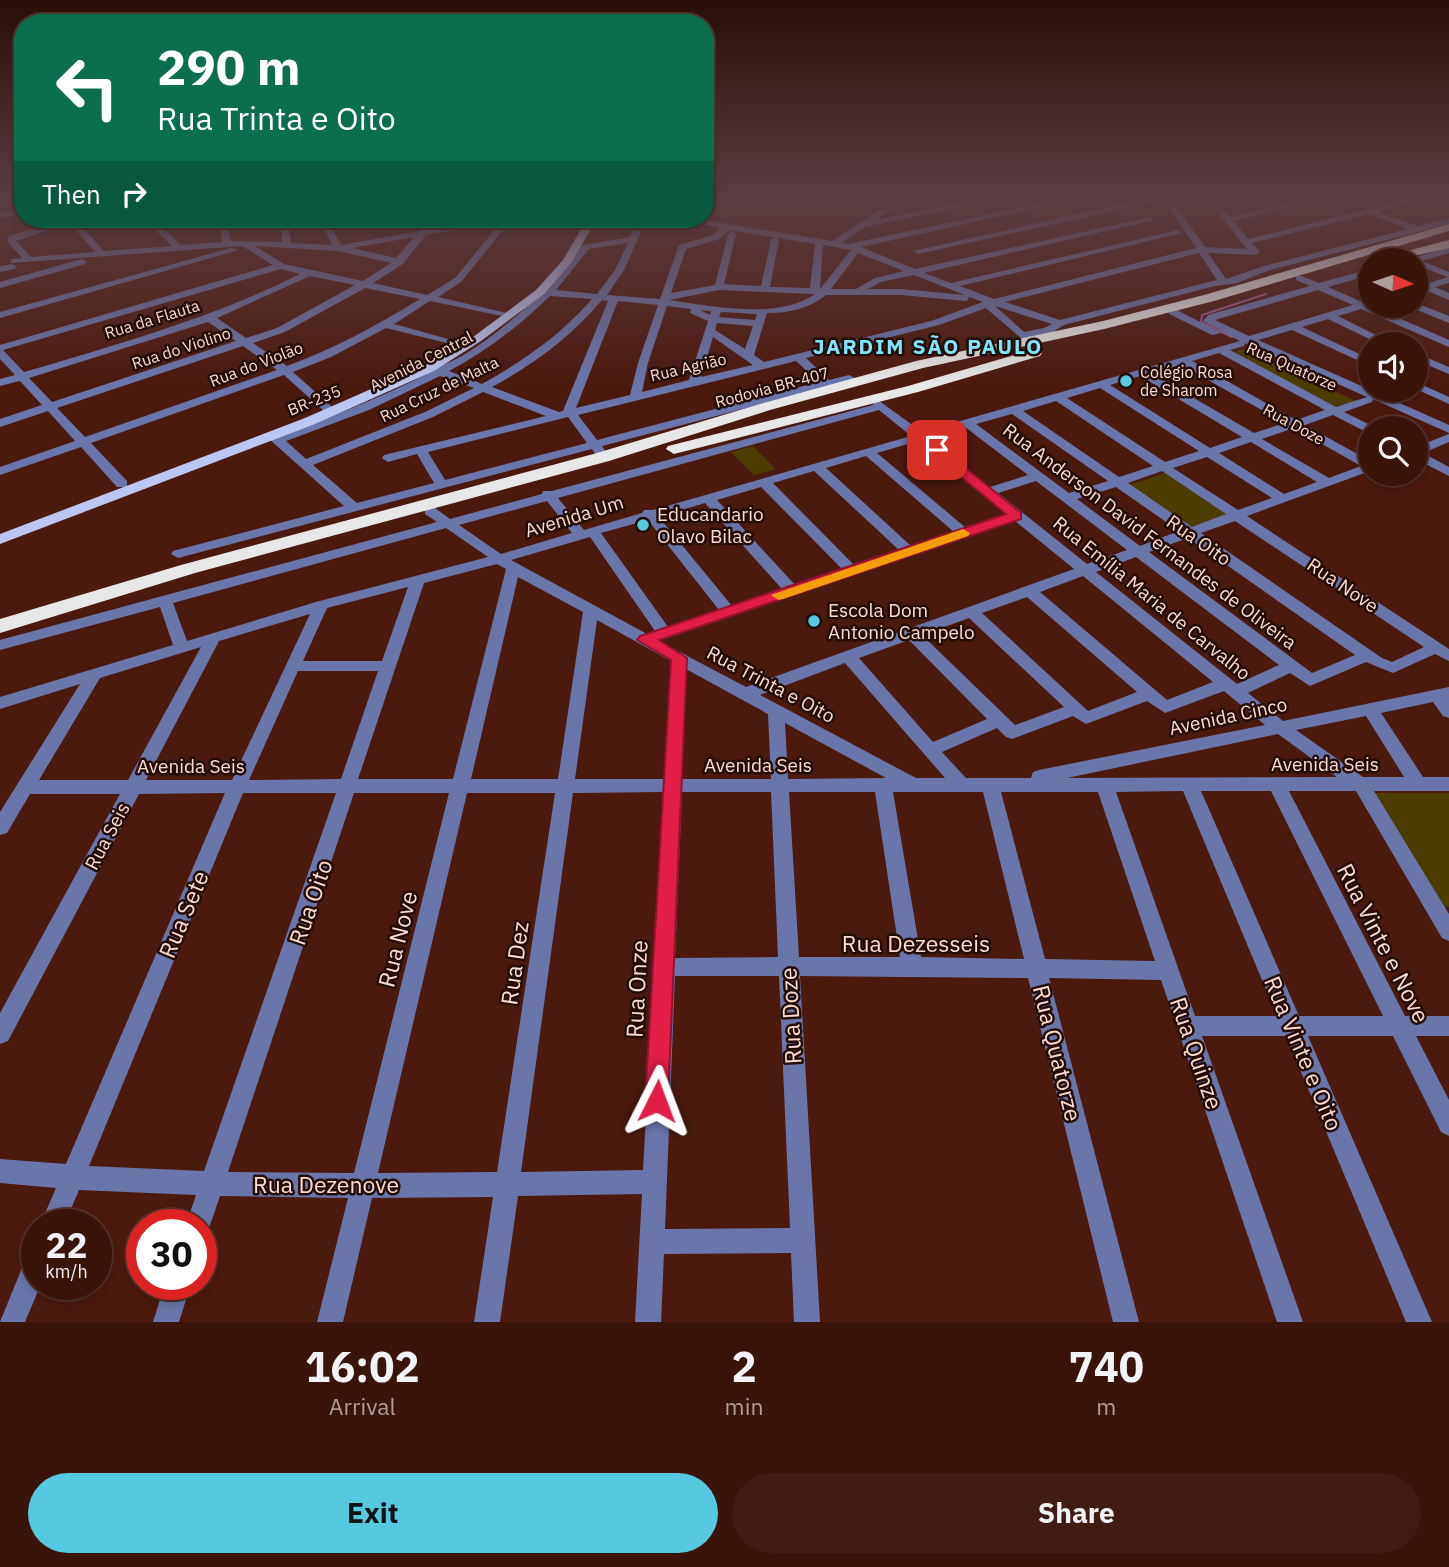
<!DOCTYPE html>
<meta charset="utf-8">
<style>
body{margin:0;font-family:"IBM Plex Sans",sans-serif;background:#3f1d14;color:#f1f3f6;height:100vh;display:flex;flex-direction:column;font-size:26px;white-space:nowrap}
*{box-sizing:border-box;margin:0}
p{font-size:23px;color:#ab9e9d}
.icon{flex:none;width:38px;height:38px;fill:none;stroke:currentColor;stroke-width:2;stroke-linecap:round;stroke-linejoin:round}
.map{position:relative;height:1322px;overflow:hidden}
.drawer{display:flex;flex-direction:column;background:#38140b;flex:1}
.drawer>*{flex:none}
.hud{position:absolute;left:14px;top:14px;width:700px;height:214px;border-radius:28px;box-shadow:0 4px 10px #0003,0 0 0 2px #52332c;background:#0b6e4f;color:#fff;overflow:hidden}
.needle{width:46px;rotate:93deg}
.tools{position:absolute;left:1358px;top:248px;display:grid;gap:14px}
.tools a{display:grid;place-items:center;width:70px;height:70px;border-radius:50%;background:#38140b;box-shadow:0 4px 10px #0003,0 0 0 2px #52332c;font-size:35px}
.speed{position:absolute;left:21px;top:1209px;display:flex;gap:14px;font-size:35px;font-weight:700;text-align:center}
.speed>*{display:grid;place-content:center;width:91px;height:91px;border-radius:50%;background:#38140b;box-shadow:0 4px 10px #0003,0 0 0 2px #52332c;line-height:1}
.speed small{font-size:18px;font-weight:400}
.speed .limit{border:10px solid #d22;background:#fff;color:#111}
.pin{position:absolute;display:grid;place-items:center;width:60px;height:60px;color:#fff;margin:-30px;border-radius:14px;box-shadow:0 4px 10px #0006}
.me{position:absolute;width:77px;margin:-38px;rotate:3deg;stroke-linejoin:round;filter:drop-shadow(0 0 5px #0008)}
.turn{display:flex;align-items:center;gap:24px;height:147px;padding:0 28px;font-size:32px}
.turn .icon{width:91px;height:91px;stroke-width:2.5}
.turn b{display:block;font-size:49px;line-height:60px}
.then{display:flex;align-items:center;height:66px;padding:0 28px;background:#0003;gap:14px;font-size:26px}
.eta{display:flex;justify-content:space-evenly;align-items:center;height:119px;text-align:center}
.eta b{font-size:42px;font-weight:700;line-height:49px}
.action{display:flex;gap:14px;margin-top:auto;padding:14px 28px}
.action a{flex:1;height:80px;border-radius:42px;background:#56c9e1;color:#111;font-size:28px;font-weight:700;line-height:80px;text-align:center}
.action a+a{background:#3f1d14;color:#f1f3f6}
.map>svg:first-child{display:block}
.green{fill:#4b3c00}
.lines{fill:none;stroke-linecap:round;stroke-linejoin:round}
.stream{stroke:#a05995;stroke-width:2}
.minor{fill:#6a76aa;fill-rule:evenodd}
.major{fill:#bbc6f1;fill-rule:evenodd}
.highway{fill:#e7e7e7;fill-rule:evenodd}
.route{fill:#e11d48;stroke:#92132f;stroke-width:2}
.slow{fill:#f59e0b}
.poi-dot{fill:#56c9e1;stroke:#220d08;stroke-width:2.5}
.labels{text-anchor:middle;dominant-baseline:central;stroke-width:5;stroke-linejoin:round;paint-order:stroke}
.far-street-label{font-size:16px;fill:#fcdbd3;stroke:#220d08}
.far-poi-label{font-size:16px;fill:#fcdbd3;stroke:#220d08;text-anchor:start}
.poi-label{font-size:19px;fill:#fcdbd3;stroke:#220d08;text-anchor:start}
.street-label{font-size:19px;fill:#fcdbd3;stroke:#220d08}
.far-district-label{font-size:21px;font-weight:bold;letter-spacing:2px;fill:#7fe5fb;stroke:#220d08}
.near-street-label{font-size:23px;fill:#fcdbd3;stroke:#220d08}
</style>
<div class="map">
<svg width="1449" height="1322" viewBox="0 0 1449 1322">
<rect width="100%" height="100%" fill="#4b1a0f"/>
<path class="green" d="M1242 349 1356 401 1331 408 1233 353Z
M753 446 776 469 754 475 731 452Z
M1165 473 1231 517 1192 532 1126 486Z
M1374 793H1449V907H1440Z"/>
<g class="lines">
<path class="stream" d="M1232 337 1201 322 1202 315 1266 294
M1245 342 1293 364"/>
<path class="minor" d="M898 198H908L876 220 984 198H1002L865 227 841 243 848 244 1065 198H1082L861 247 915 269 1150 217 1154 220 924 273 951 283 1178 230 1182 233 960 286 994 299 1196 248 1164 200 918 254 913 251 1149 198 1208 201 1206 198H1215L1217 201 1246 198 1220 205 1230 217 1311 198H1327L1234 221 1248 239 1411 198H1426L1378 212 1418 226 1449 218V224L1270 270 1237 283 1215 286 1064 325 1051 333 1030 337 1034 342 1029 345 986 308 939 325 806 358 829 380 849 375 855 378 853 380 602 446 606 452 604 455H596L592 449 178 558 171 554 173 551 344 506 268 438V432H276L280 436C331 417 382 397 431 372V368C463 364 516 317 541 294L540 290C555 288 568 263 578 251H572V247L630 237 636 223 587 229 584 228V224L650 219 695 226V230L692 231 645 223 624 270 607 295 660 299 679 245 713 235 721 228 679 219H697L832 241ZM1176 206H1213L1247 249 1205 247ZM1369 214 1408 229 1264 266 1226 279 1208 253 1255 255 1260 252 1252 243ZM730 230 815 244 810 288 770 287 779 240 775 237 771 240 761 286 724 284 736 234 732 231 728 234 715 285 671 293 686 249 719 239ZM628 243 615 270 597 294 556 290 589 249ZM823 245 851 250 820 289ZM858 253 904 271 875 278 856 289H831ZM1199 253 1217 280 1060 320 1005 302ZM914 275 965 295 901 289H868L881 282ZM719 290 813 294 814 295C774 320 713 306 669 300ZM826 295H901L965 301 968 300 969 297 983 302 931 321 764 362 754 355 767 313C788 313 809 309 826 295ZM550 296 592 299C561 335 523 361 482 384L449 371C487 351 520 325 550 296ZM602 300 608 301 563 411 559 412 492 387C534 364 571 337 602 300ZM618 301 658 305 638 363 630 395 576 408ZM667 306 691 309 690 313 708 321 689 380 642 392 648 363ZM995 306 1052 324 1044 328 1024 332ZM700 310 710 311H711L710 315ZM721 312 757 314 755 320 719 317ZM717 323 753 326 745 349 715 330ZM713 337 753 365 701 377ZM796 361 819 382 597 440 578 415ZM440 376 474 388 425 412 306 459 286 441 369 410ZM483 392 546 416 384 455 382 458 388 462 417 454 434 483 357 503 313 465 433 417ZM568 417 587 443 445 480 428 452Z
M23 208V213L0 218V212Z
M67 219H75L104 251 172 246 144 219H153L181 245 222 242 221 232 210 219H218L229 232 231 241 282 242 281 224 300 219H312L289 227 291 243 332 245 320 219H328L341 245 420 231 419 219H427L428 230 492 219H512L461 282 438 297 507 313 502 316 430 301 394 324 459 342V346L386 328 331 357 293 372 331 406V410H323L284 375 91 443 127 481V487H117L81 447 0 475V467L75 441 48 411 0 427V419L42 405 20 381 0 386V379L15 375 0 359V345L273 265 242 246 11 263V259L22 258 7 241 9 236ZM501 222 455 278 427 295 373 283 403 264 426 235ZM70 223 95 252 31 257 16 241ZM414 237 396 258 352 248ZM255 246 338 251 391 263 363 281 284 264ZM281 269 300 274C212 318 118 344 24 372L3 350ZM310 276 355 285 277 328 246 338 217 318ZM365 288 420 299C377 325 334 349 287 366L253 343 285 332ZM208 322 236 341 52 402 29 378ZM243 346 277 370 85 437 57 408Z
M1449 247V253L1422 261 1449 272V283L1435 287 1449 293V300L1425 290 1416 293V287L1448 277 1416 265V261H1409L1410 259Z
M231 248 239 250 0 318V312Z
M82 259 87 262 85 264 0 288V282Z
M12 264 17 267 15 269 0 272V266Z
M1370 269V275L1328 287 1449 340V347L1361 309 1338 316 1396 345H1382L1328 319 1302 327 1370 359V366L1292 330 1258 340 1449 425V433L1373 399 1372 402 1344 412 1374 427 1370 429V434L1333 415 1305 425 1370 461V471L1247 516 1449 649V661L1435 654 1393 673 1366 662 1310 686 1290 673 1248 693 1283 721 1449 687V718L1443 716 1433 702 1381 713 1423 777H1449V791H1374L1449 914V941L1442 938 1356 791H1289L1405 1016H1449V1036H1416L1449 1100V1136L1441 1132 1393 1036H1308L1432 1322H1406L1286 1036H1202L1303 1322H1277L1161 980 1049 978 1139 1322H1113L1028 978 800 976 820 1322H794L791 1253 664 1254 661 1322H635L642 1194 518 1196 500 1322H474L493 1197 372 1198 343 1322H317L348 1198 220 1196 207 1234 201 1236V1225H186L196 1195 79 1190 64 1225H40L56 1188 0 1183V1159L66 1164 225 793 139 794 8 1041 0 1044V1013L120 794H30L7 833 0 835V812L80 684 0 709V697L173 645 160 607 0 650V640L437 522 425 514V508H435L450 519 542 494 543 491H552L873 405 874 401 878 400 922 432 1240 341 1203 321 1208 315 1310 286 1296 280V276H1302L1319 283ZM1318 290 1353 305 1249 336 1215 320ZM1245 343H1247L1367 397 1336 407 1230 350 1244 346ZM1219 353 1325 410 1296 420 1192 361ZM1181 365 1285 423 1254 433 1151 373ZM1140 376 1242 437 1210 448 1110 385ZM1100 388 1199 451 1165 462 1067 398ZM1056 401 1153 466 1119 477 1023 411ZM879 410 911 436 653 510H644L642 513 584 530 558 498ZM1012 414 1108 481 1069 493 976 424ZM965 427 1028 475 990 487 929 438ZM1294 428 1361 466 1329 478 1262 439ZM918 441 1007 514 966 528 877 453ZM1251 442 1317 482 1284 494 1219 453ZM866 456 954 532 911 546 826 468ZM1207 457 1272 498 1238 510 1173 468ZM814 471 899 550 854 565 773 483ZM1162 471 1226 514 1192 527 1128 483ZM1036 481 1127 550 1087 564 998 493ZM761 487 842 569 795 585 717 500ZM1116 487 1179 531 1140 546 1077 499ZM547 501 572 533 501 554 459 525ZM705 503 782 589 732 606 659 517ZM648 520 719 610 668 627 601 533ZM1015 521 1074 569 746 687 659 641ZM1235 521 1424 647 1392 662 1382 658 1201 533ZM446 528 488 557 316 602 187 641 173 603ZM590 537 655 631 647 634 511 560ZM1188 538 1355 655 1312 673 1149 552ZM1136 557 1279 665 1237 684 1096 572ZM497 564 506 569 453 779H358L424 583ZM1083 576 1213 682 1167 700 1040 592ZM518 577 583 612 558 779H471ZM408 587 382 661H303L327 608ZM1027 597 1137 692 1088 711 982 613ZM310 614 232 780H146L219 641ZM969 618 1064 707 1015 725 922 635ZM597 620 671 661 665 779H575ZM909 640 987 719 933 742 859 658ZM201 647 128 780H39L100 678ZM845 663 945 778H916L760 695ZM686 669 768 714 771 779H682ZM298 671H378L341 779 249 780ZM1224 691 1265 725 1039 770 1033 772 1031 778H966L942 752 997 728 1006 737 1012 739 1073 716 1086 724 1147 701 1165 713ZM1366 716 1404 777H1363L1296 730ZM785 723 886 778 788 779ZM1278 734 1337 777 1067 778ZM1183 791 1277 1016H1195L1116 792ZM1201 791H1271L1383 1016H1299ZM664 792 643 1170 521 1172 573 793ZM682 792H771L778 957 675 958ZM789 792H875L900 957H799ZM893 792H983L1024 959 921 957ZM1001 792H1098L1155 961 1045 959ZM243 793H336L204 1171 89 1166ZM354 793H449L354 1173 228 1172ZM467 793H555L497 1172 378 1173ZM675 976H779L790 1228 665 1229Z
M1416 303 1449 316V323L1412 308 1411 306H1416Z
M1169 310H1177L1221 333 1212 335 1169 314Z
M1416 353 1449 367V374L1416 360Z
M1416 382 1449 397V404L1416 389Z
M1449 434V442L1423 453 1449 467V476L1416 459V447Z
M37 1249V1284H41L25 1322H0L28 1253Z
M165 1284H191L179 1322H153Z"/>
<path class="major" d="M587 219H597L571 263 544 294 481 341 434 371 315 424 0 544V534L305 418 426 365 473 337 536 290 563 260Z"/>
<path class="highway" d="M1449 224V231L1214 301 1104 329 923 368 770 410 609 461 195 573 0 633V619L181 565 597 453 760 404 916 361 1103 321 1204 295Z
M1449 240V248L1391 261 1376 259Z
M1035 349 1042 353 1040 356 918 392 674 454 666 449 668 446 908 386Z"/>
</g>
<linearGradient id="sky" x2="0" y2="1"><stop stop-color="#290e08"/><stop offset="0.52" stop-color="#5b3e42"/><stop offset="1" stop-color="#5b3e42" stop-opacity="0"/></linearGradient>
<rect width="1449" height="383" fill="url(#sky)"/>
<path class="route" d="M932 448H941L1021 513V519L659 640 687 658 668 1101 665 1110 657 1113 649 1110 645 1101 671 660 637 640 640 636 1006 514 932 453Z"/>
<path class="slow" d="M963 529 970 533 968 536 783 599 778 600 771 595Z"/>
<g class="poi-dot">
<circle cx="1126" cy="381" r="7"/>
<circle cx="643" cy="525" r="7"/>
<circle cx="814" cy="621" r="7"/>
</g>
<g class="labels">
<g class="far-street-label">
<text transform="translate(152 319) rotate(-17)">Rua da Flauta</text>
<text transform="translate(181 348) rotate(-18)">Rua do Violino</text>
<text transform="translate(421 361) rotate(-27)">Avenida Central</text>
<text transform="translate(256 364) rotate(-21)">Rua do Violão</text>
<text transform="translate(1292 366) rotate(24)">Rua Quatorze</text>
<text transform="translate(688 367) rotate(-13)">Rua Agrião</text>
<text transform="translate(772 387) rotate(-15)">Rodovia BR-407</text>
<text transform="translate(439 389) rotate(-26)">Rua Cruz de Malta</text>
<text transform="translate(314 400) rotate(-22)">BR-235</text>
<text transform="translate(1294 424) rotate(29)">Rua Doze</text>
</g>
<g class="far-poi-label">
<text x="1140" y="372">Colégio Rosa<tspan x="1140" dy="18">de Sharom</tspan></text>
</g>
<g class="poi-label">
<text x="657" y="514">Educandario<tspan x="657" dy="22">Olavo Bilac</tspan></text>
<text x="828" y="610">Escola Dom<tspan x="828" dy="22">Antonio Campelo</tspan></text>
</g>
<g class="street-label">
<text transform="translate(574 516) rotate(-17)">Avenida Um</text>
<text transform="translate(1150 536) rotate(37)">Rua Anderson David Fernandes de Oliveira</text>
<text transform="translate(1199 540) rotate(35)">Rua Oito</text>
<text transform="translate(1343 585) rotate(34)">Rua Nove</text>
<text transform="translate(1152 598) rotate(39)">Rua Emília Maria de Carvalho</text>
<text transform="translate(771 684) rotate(28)">Rua Trinta e Oito</text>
<text transform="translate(1228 716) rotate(-12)">Avenida Cinco</text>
<text x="1325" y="764">Avenida Seis</text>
<text x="758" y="765">Avenida Seis</text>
<text x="191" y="766">Avenida Seis</text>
<text transform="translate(107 836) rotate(-62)">Rua Seis</text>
</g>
<g class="far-district-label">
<text x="928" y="346">JARDIM SÃO PAULO</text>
</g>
<g class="near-street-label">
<text transform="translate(310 902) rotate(-71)">Rua Oito</text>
<text transform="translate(183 914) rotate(-67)">Rua Sete</text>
<text transform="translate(397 939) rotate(-76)">Rua Nove</text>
<text x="916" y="943">Rua Dezesseis</text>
<text transform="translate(1384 943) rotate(63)">Rua Vinte e Nove</text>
<text transform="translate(514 963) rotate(-82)">Rua Dez</text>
<text transform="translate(636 989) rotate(-87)">Rua Onze</text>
<text transform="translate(790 1016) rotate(-93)">Rua Doze</text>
<text transform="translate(1058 1053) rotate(76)">Rua Quatorze</text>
<text transform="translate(1197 1053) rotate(71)">Rua Quinze</text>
<text transform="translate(1304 1053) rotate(67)">Rua Vinte e Oito</text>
<text x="326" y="1184">Rua Dezenove</text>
</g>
</g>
</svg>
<div class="tools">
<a><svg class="needle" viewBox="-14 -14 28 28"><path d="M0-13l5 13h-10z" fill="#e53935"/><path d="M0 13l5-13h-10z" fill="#ab9e9d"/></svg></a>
<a><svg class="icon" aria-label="sound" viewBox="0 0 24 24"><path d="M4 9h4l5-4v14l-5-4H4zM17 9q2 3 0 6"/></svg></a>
<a><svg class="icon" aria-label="search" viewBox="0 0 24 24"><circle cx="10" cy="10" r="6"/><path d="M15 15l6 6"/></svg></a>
</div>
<div class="speed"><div>22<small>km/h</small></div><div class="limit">30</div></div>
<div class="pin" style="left:937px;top:450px;background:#d93025"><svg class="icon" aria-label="arrive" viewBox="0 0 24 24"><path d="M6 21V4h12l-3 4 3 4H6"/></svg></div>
<svg class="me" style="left:657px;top:1101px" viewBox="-20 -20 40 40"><path d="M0-17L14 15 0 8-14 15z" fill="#e11d48" stroke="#fff" stroke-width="4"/></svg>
<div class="hud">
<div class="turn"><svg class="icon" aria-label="left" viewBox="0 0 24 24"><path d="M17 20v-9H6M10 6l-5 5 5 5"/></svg><div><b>290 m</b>Rua Trinta e Oito</div></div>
<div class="then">Then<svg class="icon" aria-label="right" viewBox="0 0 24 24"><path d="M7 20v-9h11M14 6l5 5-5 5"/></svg></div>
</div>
</div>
<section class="drawer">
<div class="eta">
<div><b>16:02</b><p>Arrival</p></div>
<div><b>2</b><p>min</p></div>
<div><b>740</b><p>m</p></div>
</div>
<div class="action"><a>Exit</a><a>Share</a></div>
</section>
